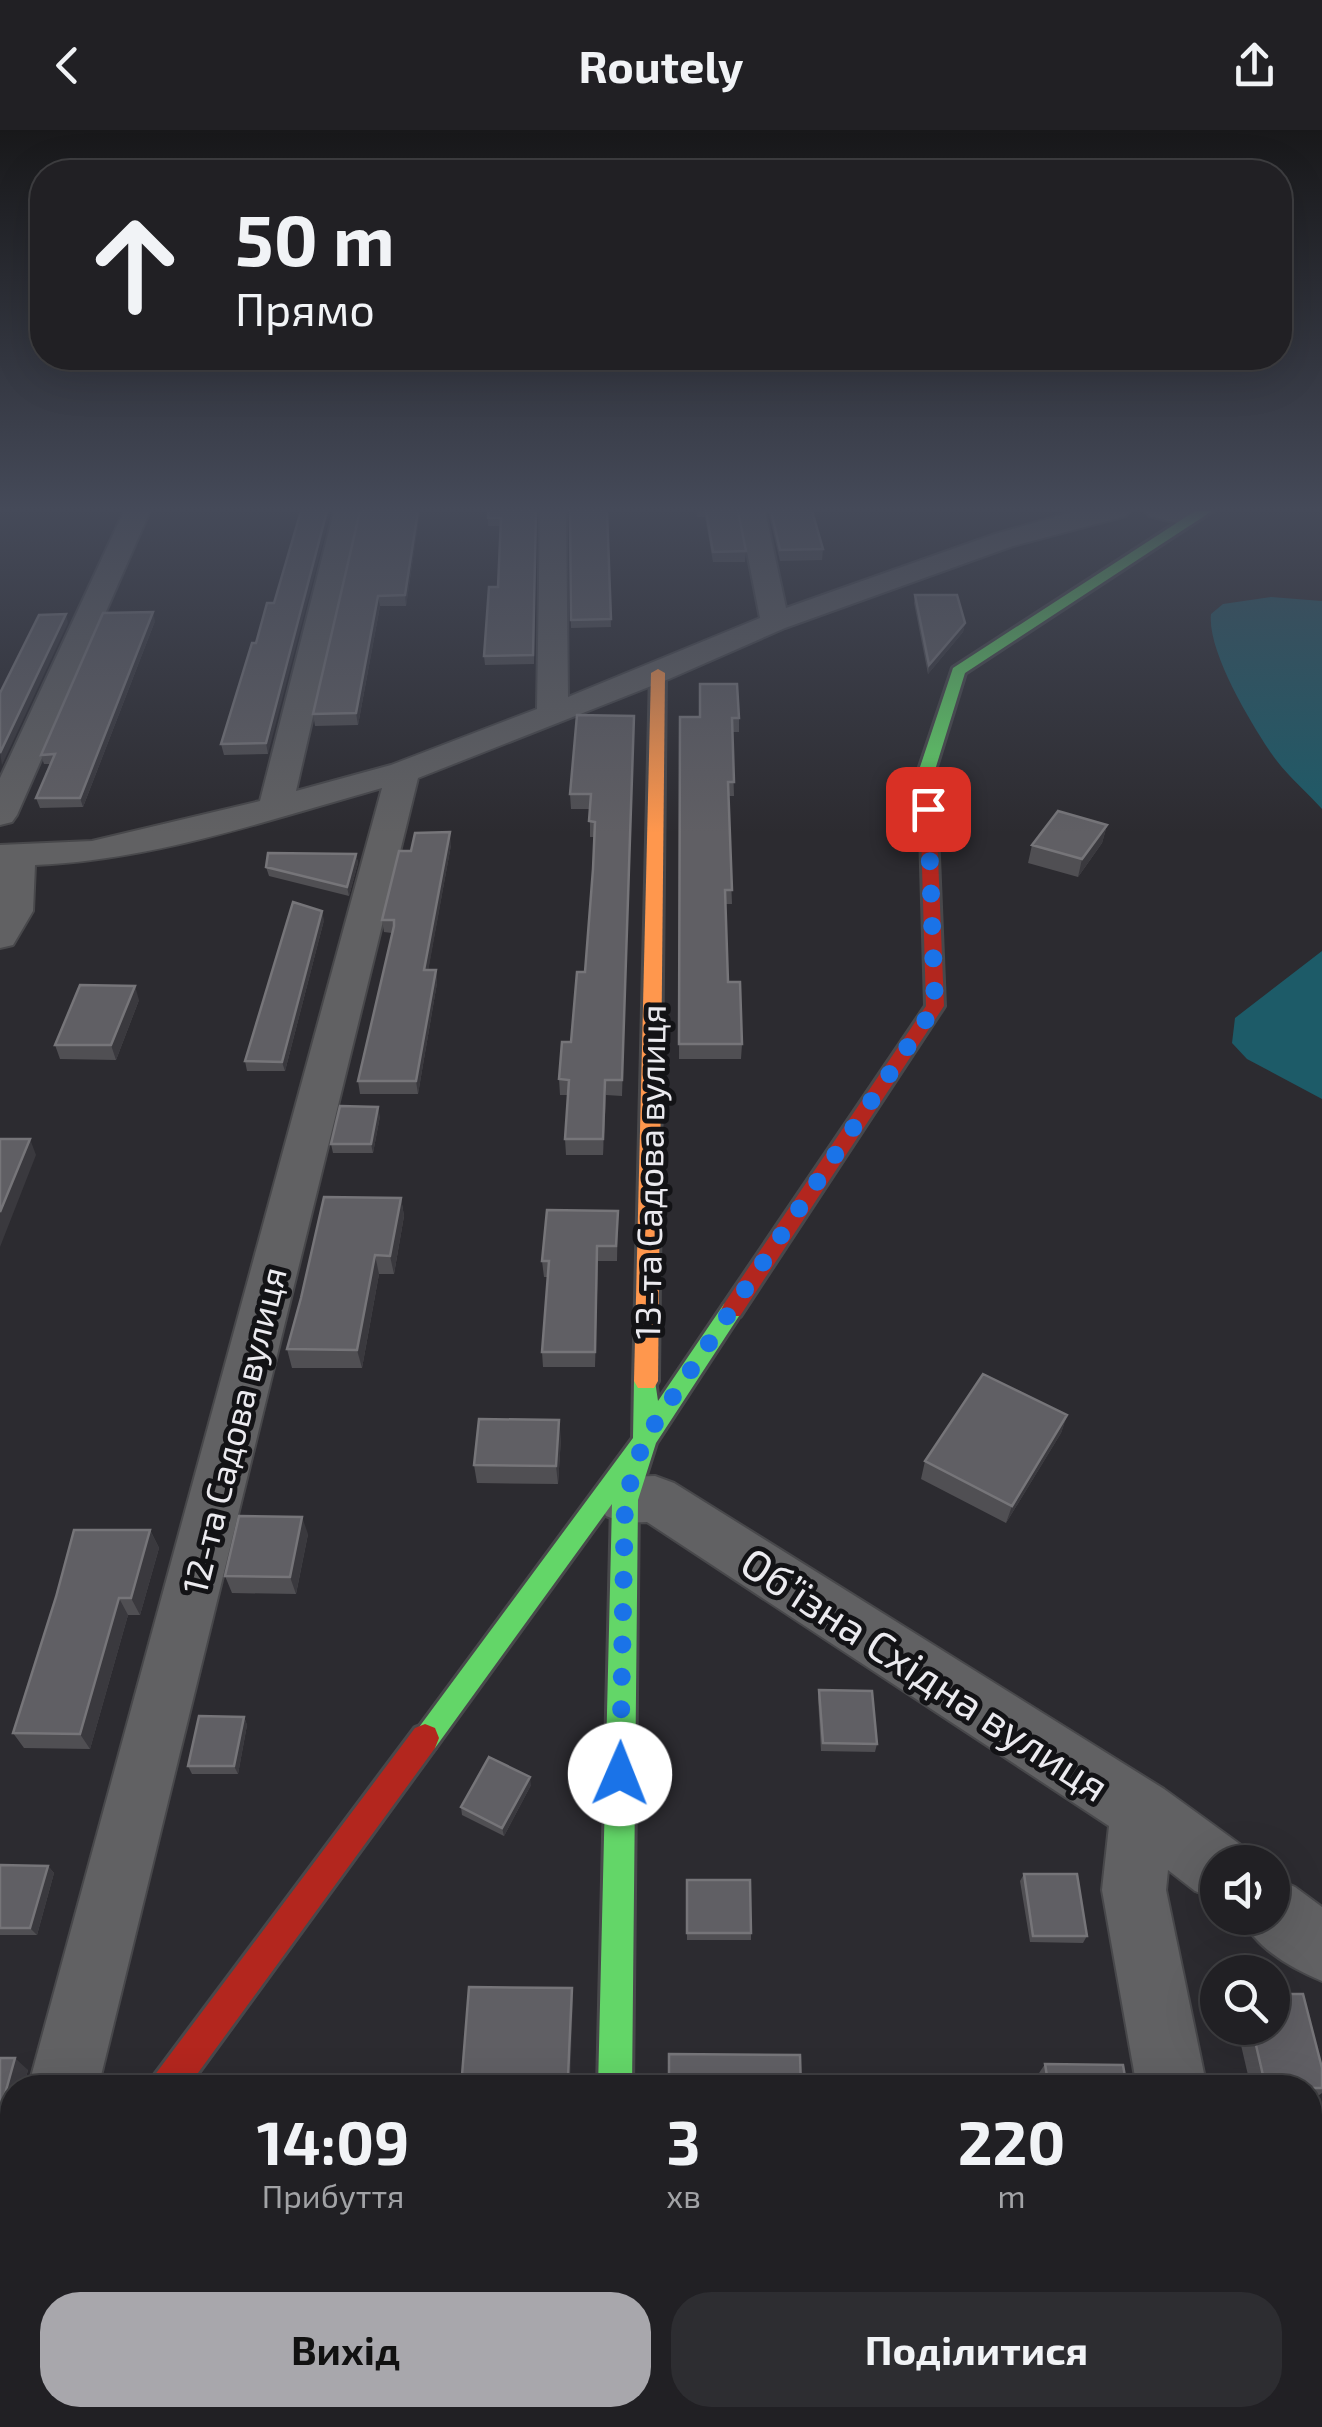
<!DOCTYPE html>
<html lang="uk">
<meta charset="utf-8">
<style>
body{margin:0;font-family:"Exo 2",sans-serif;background:#2d2d31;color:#f1f3f6;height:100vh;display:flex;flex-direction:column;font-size:38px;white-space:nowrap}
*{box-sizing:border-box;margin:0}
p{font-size:32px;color:#a2a3a6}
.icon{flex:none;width:55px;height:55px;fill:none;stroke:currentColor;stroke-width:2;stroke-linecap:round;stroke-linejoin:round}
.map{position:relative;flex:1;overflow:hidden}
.panel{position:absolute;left:0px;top:1945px;width:1322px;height:352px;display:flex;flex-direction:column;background:#212024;border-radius:40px 40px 0 0;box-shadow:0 10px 40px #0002,0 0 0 2px #3e3e41}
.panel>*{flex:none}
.guide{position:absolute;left:30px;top:30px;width:1262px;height:210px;border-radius:40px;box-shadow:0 10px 40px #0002,0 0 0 2px #3e3e41;background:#212024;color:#f1f3f6;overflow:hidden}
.buttons{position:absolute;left:1200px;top:1715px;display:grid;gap:20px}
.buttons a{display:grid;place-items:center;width:90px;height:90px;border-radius:50%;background:#212024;box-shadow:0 10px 40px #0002,0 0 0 2px #3e3e41;font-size:50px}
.pin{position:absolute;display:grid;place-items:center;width:85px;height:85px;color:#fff;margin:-42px;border-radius:20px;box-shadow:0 5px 15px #0006}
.me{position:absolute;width:110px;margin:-55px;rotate:1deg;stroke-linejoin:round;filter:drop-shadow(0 0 8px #0008)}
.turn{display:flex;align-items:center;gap:35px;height:210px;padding:0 40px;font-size:45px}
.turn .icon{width:130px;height:130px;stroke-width:2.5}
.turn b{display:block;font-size:70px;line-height:85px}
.eta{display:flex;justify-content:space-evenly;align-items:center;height:170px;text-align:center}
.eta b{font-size:60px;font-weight:700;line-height:70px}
.action{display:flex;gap:20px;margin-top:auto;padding:20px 40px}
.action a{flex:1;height:115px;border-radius:40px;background:#a8a7ac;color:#111;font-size:40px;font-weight:700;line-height:115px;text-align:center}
.action a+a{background:#2d2d31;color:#f1f3f6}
header{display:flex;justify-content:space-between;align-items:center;height:130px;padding:0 40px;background:#212024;font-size:45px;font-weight:700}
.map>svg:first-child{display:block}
.water{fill:#1d5b68}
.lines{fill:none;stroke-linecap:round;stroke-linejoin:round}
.street-casing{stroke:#48484b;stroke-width:4}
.fast-casing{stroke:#48484b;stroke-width:6}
.slow-casing{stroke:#48484b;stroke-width:6}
.jam-casing{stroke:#48484b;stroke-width:6}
.street{fill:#616163;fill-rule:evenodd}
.fast{fill:#63d668;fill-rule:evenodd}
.slow{fill:#ff974d;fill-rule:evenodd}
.jam{fill:#b3261e;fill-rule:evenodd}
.wall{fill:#504f53}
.shaded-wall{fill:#3a393e}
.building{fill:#605f64;stroke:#767579;stroke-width:2.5}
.route{stroke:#1a73e8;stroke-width:18;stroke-dasharray:0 32.4}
.labels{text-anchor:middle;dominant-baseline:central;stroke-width:10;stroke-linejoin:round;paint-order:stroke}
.street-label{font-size:35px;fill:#ebeaef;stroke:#131316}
.near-street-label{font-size:42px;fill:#ebeaef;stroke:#131316}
</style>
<header><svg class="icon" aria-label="back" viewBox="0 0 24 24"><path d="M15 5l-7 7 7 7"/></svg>Routely<svg class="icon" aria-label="share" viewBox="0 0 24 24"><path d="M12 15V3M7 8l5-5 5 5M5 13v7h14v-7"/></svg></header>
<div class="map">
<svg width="1322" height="2297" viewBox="0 0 1322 2297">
<rect width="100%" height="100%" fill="#2c2b30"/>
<path class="water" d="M1271 467 1322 471V679C1305 660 1283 642 1269 620 1249 590 1207 520 1211 484L1223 474Z
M1322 821V969L1247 929 1232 913 1235 888Z"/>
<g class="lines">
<defs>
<path id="street" d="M124 381H150L17 685 12 692 0 695V648Z
M334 381H360L296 661 391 635 537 579 540 381H566L568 567 760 488 739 381H765L786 478 995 404 1075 381H1130L1126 386 1013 416 785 498 669 549 418 648 98 1958H28L382 658C268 690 154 730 35 735L33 781 13 815 0 818V715L92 711 260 671Z
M1145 381H1193L1202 388 1189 396 1149 386Z
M655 1346 674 1353 1164 1659 1241 1715 1248 1732H1218V1770L1195 1761 1168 1740 1166 1760 1207 1958H1137L1102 1760 1109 1696 647 1392 625 1393 606 1386 598 1370 606 1354 625 1347Z
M1272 1747 1295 1757 1322 1777V1851C1293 1839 1255 1818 1242 1788H1272Z
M12 2117V2236L0 2241V2122Z
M569 2285H649V2297H569Z
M1197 2285H1277L1279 2297H1199Z"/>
<path id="fast" d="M1195 381H1212L965 543 935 640 937 702 923 705 919 640 953 538Z
M732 1171 740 1174 743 1180 656 1313 638 1370 632 1958H598L612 1374 435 1618 425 1622 415 1618 411 1608 633 1308 634 1251 638 1244H654L658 1271 724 1174Z"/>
<path id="slow" d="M658 539 665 543 658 1251 654 1258H638L634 1251 651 543Z"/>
<path id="jam" d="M929 697 937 702 944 876 740 1186H724L721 1180 724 1174 926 876 921 702Z
M425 1594 435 1598 439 1608 435 1618 187 1958H149L154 1946 415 1598Z"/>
</defs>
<use href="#street" class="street-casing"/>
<use href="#fast" class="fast-casing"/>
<use href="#slow" class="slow-casing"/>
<use href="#jam" class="jam-casing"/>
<use href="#street" class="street"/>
<use href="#fast" class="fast"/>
<use href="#slow" class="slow"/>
<use href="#jam" class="jam"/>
</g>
<path class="wall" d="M420 381 406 476H380L358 595 315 596 313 584Z
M536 381 534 534 485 535 484 526 498 457 501 396H488V388Z
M569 381H607L611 497 571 498Z
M696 381H738L746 421 745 432H713L705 387H697Z
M768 381H812L823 419 822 430 780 431Z
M915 465 965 493 963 502 928 544 914 473Z
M274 473 268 624 224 625 221 614 256 513Z
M155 491 83 677 40 678 36 668 51 634H44L41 625Z
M634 586 622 966 606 965 603 1025H566L565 1009 568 965H560L559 949 571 912 585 842 595 707H590V679H571L570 664Z
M680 587 739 588V602H732L734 666H728L732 774H725L728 852 742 914 741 929H679Z
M1107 695 1102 713 1078 747 1028 733 1032 715Z
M451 715 428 840H436L437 853 418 964H360L358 951 392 803 384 802 382 790 411 721Z
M356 724 358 733 349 766 269 746 266 737Z
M324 790 285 941H247L245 931Z
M139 870 116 930 60 929 55 915Z
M380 986 373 1023H333L331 1014Z
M401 1068 404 1086 394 1144H379L362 1238H292L287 1219 301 1168Z
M618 1081 617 1131H598L595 1237H543L542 1222 548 1147H544L542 1131Z
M1067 1285 1061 1303 1006 1393 921 1349 925 1331Z
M561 1308 558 1354 477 1353 474 1335Z
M150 1400 159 1418 140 1485H128L90 1619 24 1618 13 1603Z
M308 1404 296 1464 232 1463 225 1446Z
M819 1560 877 1614 875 1622 821 1621 818 1568Z
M244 1587 247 1595 238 1644H192L188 1636Z
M531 1655 504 1706 462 1685 461 1677Z
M0 1735 48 1736 54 1743 37 1805H0Z
M1024 1744 1087 1806 1083 1813 1030 1812 1020 1751Z
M687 1750 751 1803V1810H687Z
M1237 1898H1272L1322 1938V1963L1314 1969H1310V1958H1251Z
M0 1928 28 1940 23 1958H12L11 2003H0Z
M1045 1934 1127 1958H1039L1037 1946Z
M1310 2203 1322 2204V2276H1312L1310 2269Z
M1098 2285H1174L1176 2297H1099Z"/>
<path class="shaded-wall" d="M327 381H331L268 624 266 613Z
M418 381H420L406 476 405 465Z
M378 466 380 476 358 595 356 583Z
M153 482 155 491 83 677 80 668Z
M66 484 68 493 2 635 0 623Z
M965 493 963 502 928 544 929 535Z
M1107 695 1102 713 1078 747 1082 729Z
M450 702 451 715 426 853 424 840Z
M356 724 358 733 349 766 347 757Z
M322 781 324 790 285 941 282 932Z
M436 840 437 853 418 964 416 951Z
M135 856 139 870 116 930 111 915Z
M605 950 606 965 603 1025V1009Z
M378 977 380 986 373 1023 371 1014Z
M30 1009 36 1025 0 1117V1082Z
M401 1068 404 1086 394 1144 390 1126Z
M597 1116 598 1131 595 1237V1222Z
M375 1125 379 1144 362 1238 357 1220Z
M1067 1285 1061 1303 1006 1393 1012 1376Z
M559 1290 561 1308 558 1354 556 1336Z
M302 1387 308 1404 296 1464 290 1447Z
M150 1400 159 1418 140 1485 131 1468Z
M119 1468 128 1485 90 1619 80 1604Z
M244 1587 247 1595 238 1644 234 1636Z
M530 1647 531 1655 504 1706 502 1698Z
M48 1736 54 1743 37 1805 30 1798Z
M572 1858 573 1870 570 1958 568 1947Z
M15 1928 28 1940 23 1958H12V1996L11 2003 0 1995V1982Z
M181 2285H193L191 2297H179Z"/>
<path class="building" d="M301 381H327L266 613 221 614 252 513H256L267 473H274Z
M360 381H418L405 465 378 466 356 583 313 584Z
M488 381H536L533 525 484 526 489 457H498L501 388H488Z
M570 381H607L611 489 571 490Z
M706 381H738L746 421 713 422Z
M771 381H812L823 419 780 420Z
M915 465H957L965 493 929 535Z
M153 482 80 668H36L55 624 41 625 103 483Z
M66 484 0 623V563L39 485Z
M700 554H737L739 588H732L734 652H728L732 760H725L728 852H740L742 914H679L680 587H700Z
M577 585 634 586 622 950H605L603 1009H565L569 950 559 949 562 912H571L577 842H585L593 739 595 692 589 691 591 664H570Z
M1058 681 1107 695 1082 729 1032 715Z
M450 702 424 840H436L416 951H358L394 796V790H382L399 721H411L415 703Z
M268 723 356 724 347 757 266 737Z
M293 772 322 781 282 932 245 931Z
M80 855 135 856 111 915H55Z
M340 976 378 977 371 1014H331Z
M0 1009H30L0 1082Z
M324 1067 401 1068 390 1126 375 1125 357 1220 287 1219 301 1168Z
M547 1080 618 1081 616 1116H597L595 1222H542L549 1131H542Z
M983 1244 1067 1285 1012 1376 925 1331Z
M479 1289 559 1290 556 1336 474 1335Z
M239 1386 302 1387 290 1447 225 1446Z
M74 1400H150L131 1468H119L80 1604 13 1603 56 1467Z
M819 1560 872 1561 877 1614 823 1613Z
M199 1586 244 1587 234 1636H188Z
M489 1627 530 1647 502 1698 461 1677Z
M0 1735 48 1736 30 1798H0Z
M1024 1744H1077L1087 1806H1033Z
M687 1750H750L751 1803H687Z
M469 1857 572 1858 568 1947 573 1951V1958H461Z
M1272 1864H1303L1322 1938V1958H1266L1252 1898H1272Z
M669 1924 800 1925 801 1958H669Z
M0 1928H15L0 1982Z
M1045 1934 1123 1935 1127 1958H1049Z
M1310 2203 1322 2204V2273H1319L1310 2232Z
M89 2285H181L179 2297H86Z
M460 2285H561L560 2297H459Z
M678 2285H779V2297H678Z
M1103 2285H1174L1176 2297H1105Z"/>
<linearGradient id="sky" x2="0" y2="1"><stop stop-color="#18181a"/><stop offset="0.54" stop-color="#454a59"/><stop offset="1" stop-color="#454a59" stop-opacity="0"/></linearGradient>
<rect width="1322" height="703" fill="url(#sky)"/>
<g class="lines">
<path class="route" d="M620 1644 625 1370 644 1310 935 876 928 679"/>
</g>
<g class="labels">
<g class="street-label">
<text transform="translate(649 1042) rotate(-89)">13-та Садова вулиця</text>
<text transform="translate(233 1300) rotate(-76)">12-та Садова вулиця</text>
</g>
<g class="near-street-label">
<text transform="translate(926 1543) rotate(33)">Обʼїзна Східна вулиця</text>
</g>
</g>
</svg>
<div class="buttons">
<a><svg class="icon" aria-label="sound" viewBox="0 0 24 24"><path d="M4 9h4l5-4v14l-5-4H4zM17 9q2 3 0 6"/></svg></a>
<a><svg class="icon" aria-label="search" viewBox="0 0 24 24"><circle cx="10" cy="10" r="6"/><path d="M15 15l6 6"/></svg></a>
</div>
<div class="pin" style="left:928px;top:679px;background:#d93025"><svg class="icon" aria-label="arrive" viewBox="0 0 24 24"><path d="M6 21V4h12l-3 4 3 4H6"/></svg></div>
<svg class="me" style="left:620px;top:1644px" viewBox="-20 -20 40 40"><circle r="19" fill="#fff"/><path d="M0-13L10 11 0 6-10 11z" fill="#1a73e8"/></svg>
<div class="guide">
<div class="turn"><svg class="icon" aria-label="ahead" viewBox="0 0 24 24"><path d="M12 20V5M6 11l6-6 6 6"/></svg><div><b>50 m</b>Прямо</div></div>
</div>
<section class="panel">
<div class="eta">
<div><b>14:09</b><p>Прибуття</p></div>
<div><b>3</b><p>хв</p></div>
<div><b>220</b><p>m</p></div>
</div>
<div class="action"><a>Вихід</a><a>Поділитися</a></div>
</section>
</div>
